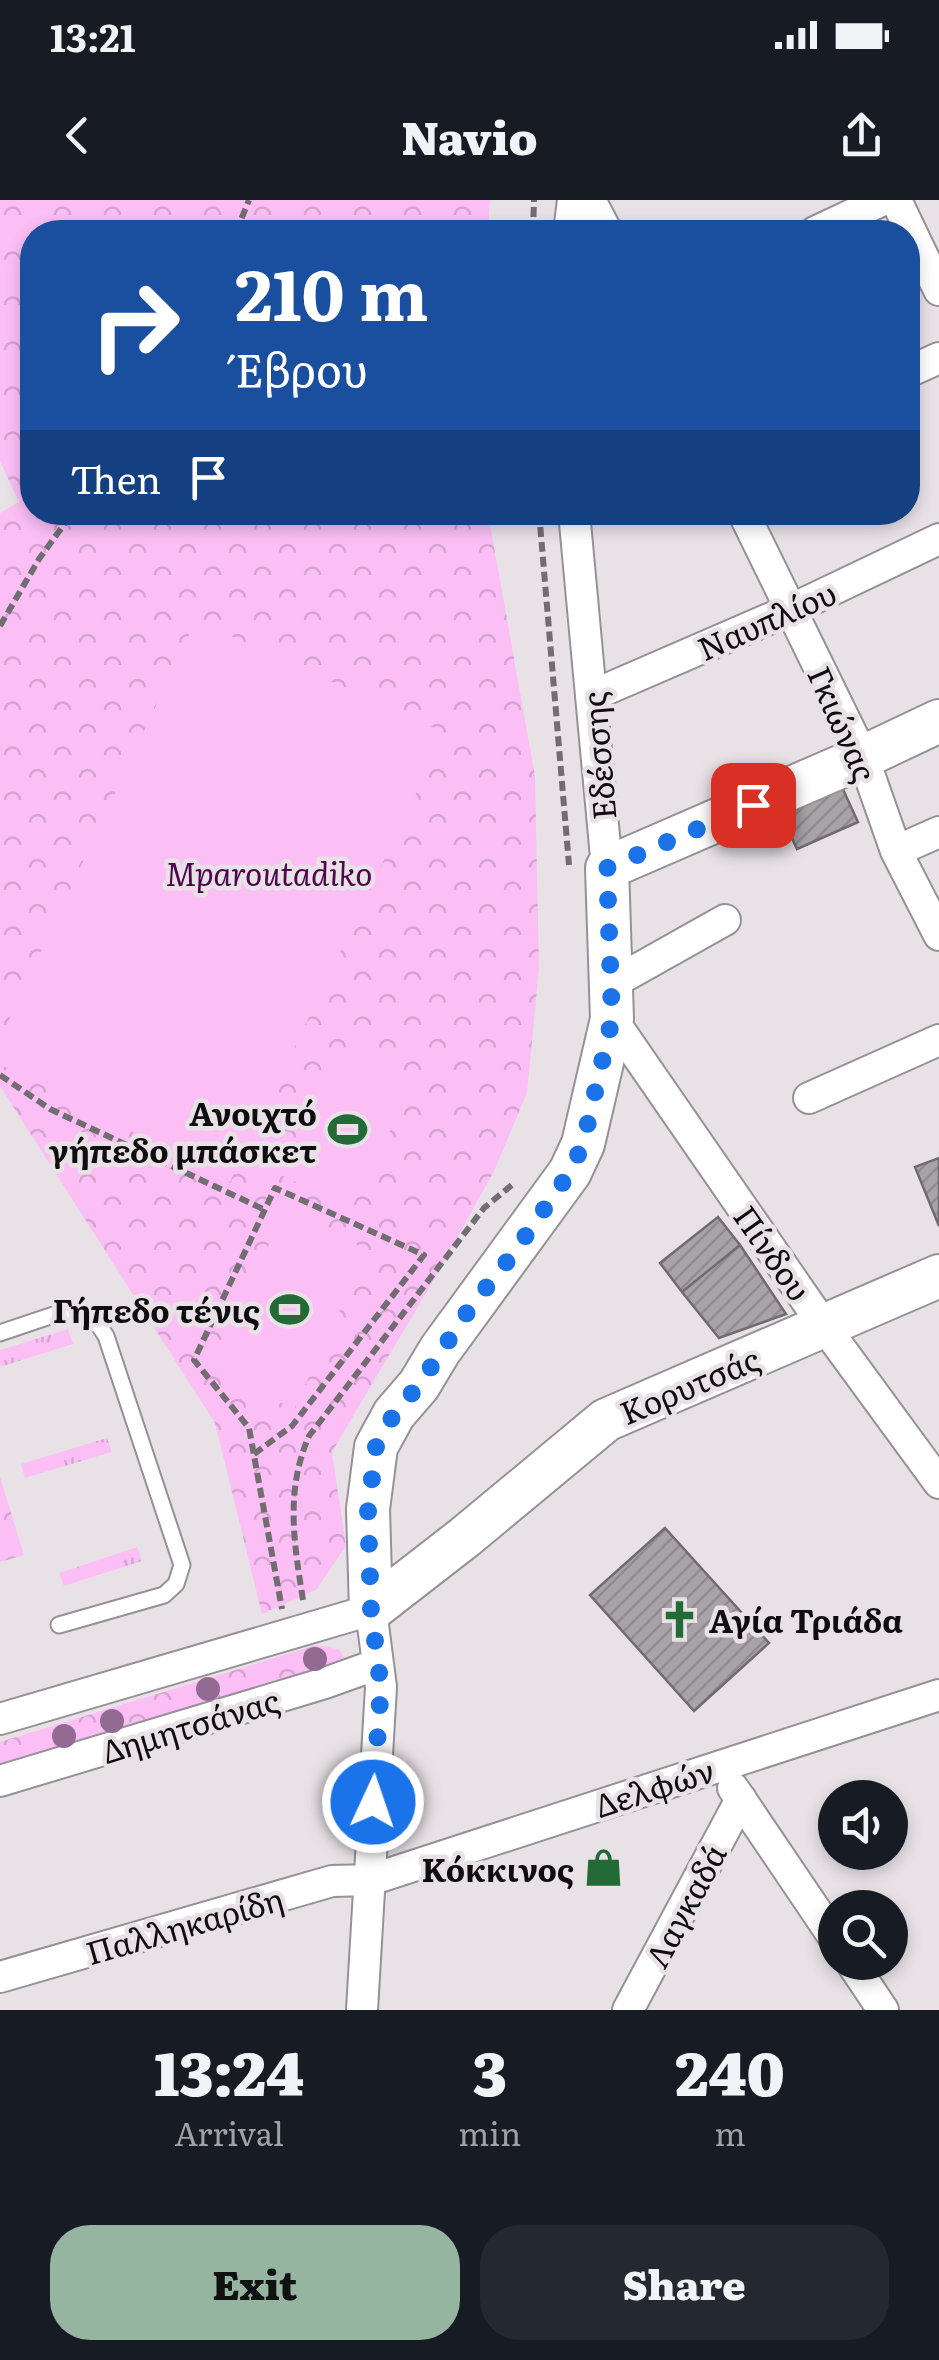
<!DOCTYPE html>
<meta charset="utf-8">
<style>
body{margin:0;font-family:Literata,serif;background:#242831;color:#f1f3f6;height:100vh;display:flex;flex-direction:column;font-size:38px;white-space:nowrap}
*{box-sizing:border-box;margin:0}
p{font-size:32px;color:#9ea1a6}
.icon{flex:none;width:55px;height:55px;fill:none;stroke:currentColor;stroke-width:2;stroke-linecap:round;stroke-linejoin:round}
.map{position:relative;height:1810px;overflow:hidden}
.side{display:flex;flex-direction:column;background:#171b24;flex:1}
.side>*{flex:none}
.banner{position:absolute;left:20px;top:20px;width:900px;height:305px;border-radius:40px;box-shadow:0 5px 15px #0003;background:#1a4fa0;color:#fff;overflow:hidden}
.tools{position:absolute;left:818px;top:1580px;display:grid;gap:20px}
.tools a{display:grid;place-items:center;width:90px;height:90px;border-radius:50%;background:#171b24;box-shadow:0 5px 15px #0003;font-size:50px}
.pin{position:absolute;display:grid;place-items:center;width:85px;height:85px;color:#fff;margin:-42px;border-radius:20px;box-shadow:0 5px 15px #0006}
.me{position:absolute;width:110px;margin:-55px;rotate:3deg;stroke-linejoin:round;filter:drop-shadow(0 0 8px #0008)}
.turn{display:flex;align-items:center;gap:35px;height:210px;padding:0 50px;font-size:45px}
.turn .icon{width:130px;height:130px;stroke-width:2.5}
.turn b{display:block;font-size:70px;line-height:85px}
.then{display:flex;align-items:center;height:95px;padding:0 50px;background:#0003;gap:20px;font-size:38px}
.eta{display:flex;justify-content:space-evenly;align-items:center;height:170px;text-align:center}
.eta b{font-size:60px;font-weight:800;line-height:70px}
.primary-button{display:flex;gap:20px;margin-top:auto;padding:20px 50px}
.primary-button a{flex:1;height:115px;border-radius:40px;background:#95b5a0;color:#111;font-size:40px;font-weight:800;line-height:115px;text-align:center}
.primary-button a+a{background:#242831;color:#f1f3f6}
.status{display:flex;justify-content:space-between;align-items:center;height:70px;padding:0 50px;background:#171b24;direction:ltr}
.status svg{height:28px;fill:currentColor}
header{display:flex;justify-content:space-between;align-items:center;height:130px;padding:0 50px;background:#171b24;font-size:45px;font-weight:800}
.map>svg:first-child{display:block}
.grass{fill:url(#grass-tufts)}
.park{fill:url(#park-crowns)}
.pitch{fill:#fbbff6}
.building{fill:url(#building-hatch);stroke:#706b70;stroke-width:2.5}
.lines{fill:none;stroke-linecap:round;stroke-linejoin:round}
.lane-casing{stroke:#969196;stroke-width:19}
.street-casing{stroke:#969196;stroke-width:34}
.secondary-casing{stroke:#969196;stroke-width:46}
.path{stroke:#716d71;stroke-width:6;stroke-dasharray:10 5;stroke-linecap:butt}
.lane{stroke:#fff;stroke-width:15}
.street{stroke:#fff;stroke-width:30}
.secondary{stroke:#fff;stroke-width:42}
.tree{fill:#936a92}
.route{stroke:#1a73e8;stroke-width:18;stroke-dasharray:0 32.4}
.labels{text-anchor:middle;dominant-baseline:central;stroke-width:9;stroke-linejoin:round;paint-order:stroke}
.street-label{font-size:32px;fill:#0f0d0f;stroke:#e8e2e7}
.park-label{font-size:32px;font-style:italic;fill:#4e074d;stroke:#e8e2e7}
.poi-label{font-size:32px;font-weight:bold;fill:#0f0d0f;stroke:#e8e2e7;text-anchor:end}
</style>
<div class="status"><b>13:21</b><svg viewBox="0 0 49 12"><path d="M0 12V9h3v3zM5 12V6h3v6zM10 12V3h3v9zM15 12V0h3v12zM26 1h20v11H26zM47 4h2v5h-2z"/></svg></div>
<header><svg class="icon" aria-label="back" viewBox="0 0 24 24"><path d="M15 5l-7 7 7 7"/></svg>Navio<svg class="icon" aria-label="share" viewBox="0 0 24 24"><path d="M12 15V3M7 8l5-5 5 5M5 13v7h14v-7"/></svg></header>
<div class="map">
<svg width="939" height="1810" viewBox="0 0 939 1810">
<defs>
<pattern id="grass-tufts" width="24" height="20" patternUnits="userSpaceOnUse" patternTransform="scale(2.5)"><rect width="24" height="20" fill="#fbbff6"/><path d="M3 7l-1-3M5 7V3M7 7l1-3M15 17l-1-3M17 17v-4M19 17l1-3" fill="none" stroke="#d6a3d2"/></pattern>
<pattern id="park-crowns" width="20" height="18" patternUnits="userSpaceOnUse" patternTransform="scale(2.5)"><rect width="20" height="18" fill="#fbbff6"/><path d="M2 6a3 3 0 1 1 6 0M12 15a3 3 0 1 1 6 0" fill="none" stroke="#d6a3d2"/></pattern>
<pattern id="building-hatch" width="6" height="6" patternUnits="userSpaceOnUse" patternTransform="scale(2.5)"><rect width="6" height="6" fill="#a8a3a7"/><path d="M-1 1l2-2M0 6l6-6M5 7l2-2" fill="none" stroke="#8f8b8f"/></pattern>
</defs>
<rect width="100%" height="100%" fill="#e8e2e7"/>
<path class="grass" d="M68 1129 73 1144 0 1167V1150Z
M107 1238 112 1252 25 1278 21 1264Z
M137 1347 142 1361 64 1386 59 1373Z"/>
<path class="park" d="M0 0H490L488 32H32V312L488 313 535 576 539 768 527 893 494 971 436 1076 332 1252 346 1346 316 1390 262 1414 215 1223 0 886V313L19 302 0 261Z
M0 1277 24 1355 0 1362Z
M317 1445 338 1449 344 1457 340 1464 0 1569V1542Z"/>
<path class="pitch" d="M196 420 445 533 230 982 0 864V839Z
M342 849 413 884 352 1008 281 975Z
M285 1009 368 1050 294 1209 213 1169Z"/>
<path class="building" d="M836 574 858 622 797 649 775 601Z
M939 958V1026L915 967Z
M718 1017 740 1045 682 1092 660 1063Z
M740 1045 786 1114 719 1138 682 1092Z
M665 1328 769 1443 694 1511 590 1395Z"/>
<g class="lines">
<defs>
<path id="lane" d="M0 1133 71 1109 93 1117 106 1136 182 1365 176 1384 164 1395 59 1425"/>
<path id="street" d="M590 0 607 32
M896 0 939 90
M569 32 573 0
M815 32 883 0
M908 172 939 158
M574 312 607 668
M743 312 863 557 896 651 939 735
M591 496 792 409 939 339
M896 651 939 632
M611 784 725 720
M612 819 824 1126 939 1283
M809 898 939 840
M0 1519 371 1410 381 1487 362 1810
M0 1581 325 1483 378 1464
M733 1588 835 1739
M851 1762 883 1810
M0 1777 332 1681 370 1680 939 1495
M628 1810 741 1599"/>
<path id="secondary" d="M371 1410 368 1309 376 1247 394 1214 419 1185 440 1150 570 972 583 944 612 819 607 668 863 557 939 521
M371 1410 465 1337 606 1220 939 1076"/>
</defs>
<use href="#lane" class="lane-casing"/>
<use href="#street" class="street-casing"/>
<use href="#secondary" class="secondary-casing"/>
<path class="path" d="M236 32 249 0
M533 32 534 0
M539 312 569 665
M0 426 39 359 73 312
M0 875 50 909 263 1009
M254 1254 292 1226 424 1055 275 988 194 1160 249 1228 282 1409
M303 1400C294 1343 285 1291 309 1236L484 1008 513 984"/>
<use href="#lane" class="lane"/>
<use href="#street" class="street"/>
<use href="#secondary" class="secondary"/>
</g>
<g class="tree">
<circle cx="315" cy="1459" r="12"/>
<circle cx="208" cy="1489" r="12"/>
<circle cx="112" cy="1521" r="12"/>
<circle cx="64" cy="1536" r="12"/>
</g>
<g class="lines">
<path class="route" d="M373 1602 381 1487 371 1410 368 1310 376 1247 394 1214 419 1185 470 1108 513 1054 570 972 583 944 612 819 607 668 753 605"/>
</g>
<defs>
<symbol id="stadium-bare" viewBox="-9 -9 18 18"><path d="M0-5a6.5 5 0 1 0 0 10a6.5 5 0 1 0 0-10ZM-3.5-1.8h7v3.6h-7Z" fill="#246a36" stroke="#e8e2e7" stroke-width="2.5" paint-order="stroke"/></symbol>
<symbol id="church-bare" viewBox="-9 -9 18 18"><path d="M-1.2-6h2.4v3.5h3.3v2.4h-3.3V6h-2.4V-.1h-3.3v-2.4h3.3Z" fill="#246a36" stroke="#e8e2e7" stroke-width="2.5" paint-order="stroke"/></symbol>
<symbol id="shop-bare" viewBox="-9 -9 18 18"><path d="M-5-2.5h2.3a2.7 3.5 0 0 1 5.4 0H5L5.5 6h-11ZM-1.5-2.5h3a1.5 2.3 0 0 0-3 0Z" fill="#246a36" stroke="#e8e2e7" stroke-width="2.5" paint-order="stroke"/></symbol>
</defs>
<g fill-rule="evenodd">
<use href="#stadium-bare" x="320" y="902" width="55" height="55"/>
<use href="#stadium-bare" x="262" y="1082" width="55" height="55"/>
<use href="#church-bare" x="652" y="1392" width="55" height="55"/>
<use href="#shop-bare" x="576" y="1640" width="55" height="55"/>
</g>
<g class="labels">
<g class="street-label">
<text transform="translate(766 419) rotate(-24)">Ναυπλίου</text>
<text transform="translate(844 523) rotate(66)">Γκιώνας</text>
<text transform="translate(597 556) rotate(-95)">Εδέσσης</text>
<text transform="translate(774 1052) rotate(55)">Πίνδου</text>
<text transform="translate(689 1184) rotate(-23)">Κορυτσάς</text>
<text transform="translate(190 1524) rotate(-17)">Δημητσάνας</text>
<text transform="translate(654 1586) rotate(-18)">Δελφών</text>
<text transform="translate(684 1705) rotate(-62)">Λαγκαδά</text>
<text transform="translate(184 1724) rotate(-16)">Παλληκαρίδη</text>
</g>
<g class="park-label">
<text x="269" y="672">Mparoutadiko</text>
</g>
<g class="poi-label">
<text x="317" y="912">Ανοιχτό<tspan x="317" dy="37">γήπεδο μπάσκετ</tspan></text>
<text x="260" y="1109">Γήπεδο τένις</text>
<text x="709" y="1419" text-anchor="start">Αγία Τριάδα</text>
<text x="574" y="1668">Κόκκινος</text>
</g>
</g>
</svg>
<div class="tools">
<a><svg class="icon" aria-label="sound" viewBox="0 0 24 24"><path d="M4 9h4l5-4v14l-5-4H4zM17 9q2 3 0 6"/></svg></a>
<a><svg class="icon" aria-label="search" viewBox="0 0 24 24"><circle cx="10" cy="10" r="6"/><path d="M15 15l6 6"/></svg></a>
</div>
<div class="pin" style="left:753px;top:605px;background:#d93025"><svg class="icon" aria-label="arrive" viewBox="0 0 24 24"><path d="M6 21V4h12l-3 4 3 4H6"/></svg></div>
<svg class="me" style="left:373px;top:1602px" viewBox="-20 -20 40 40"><circle r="17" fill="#1a73e8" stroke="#fff" stroke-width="3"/><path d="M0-11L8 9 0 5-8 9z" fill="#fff"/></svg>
<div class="banner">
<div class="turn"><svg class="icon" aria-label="right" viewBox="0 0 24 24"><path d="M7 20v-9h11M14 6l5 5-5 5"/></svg><div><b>210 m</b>Έβρου</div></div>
<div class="then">Then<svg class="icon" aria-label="arrive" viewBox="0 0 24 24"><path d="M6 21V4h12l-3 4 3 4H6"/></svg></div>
</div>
</div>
<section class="side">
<div class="eta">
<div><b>13:24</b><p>Arrival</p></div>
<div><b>3</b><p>min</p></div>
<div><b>240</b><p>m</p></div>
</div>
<div class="primary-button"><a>Exit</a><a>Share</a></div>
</section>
